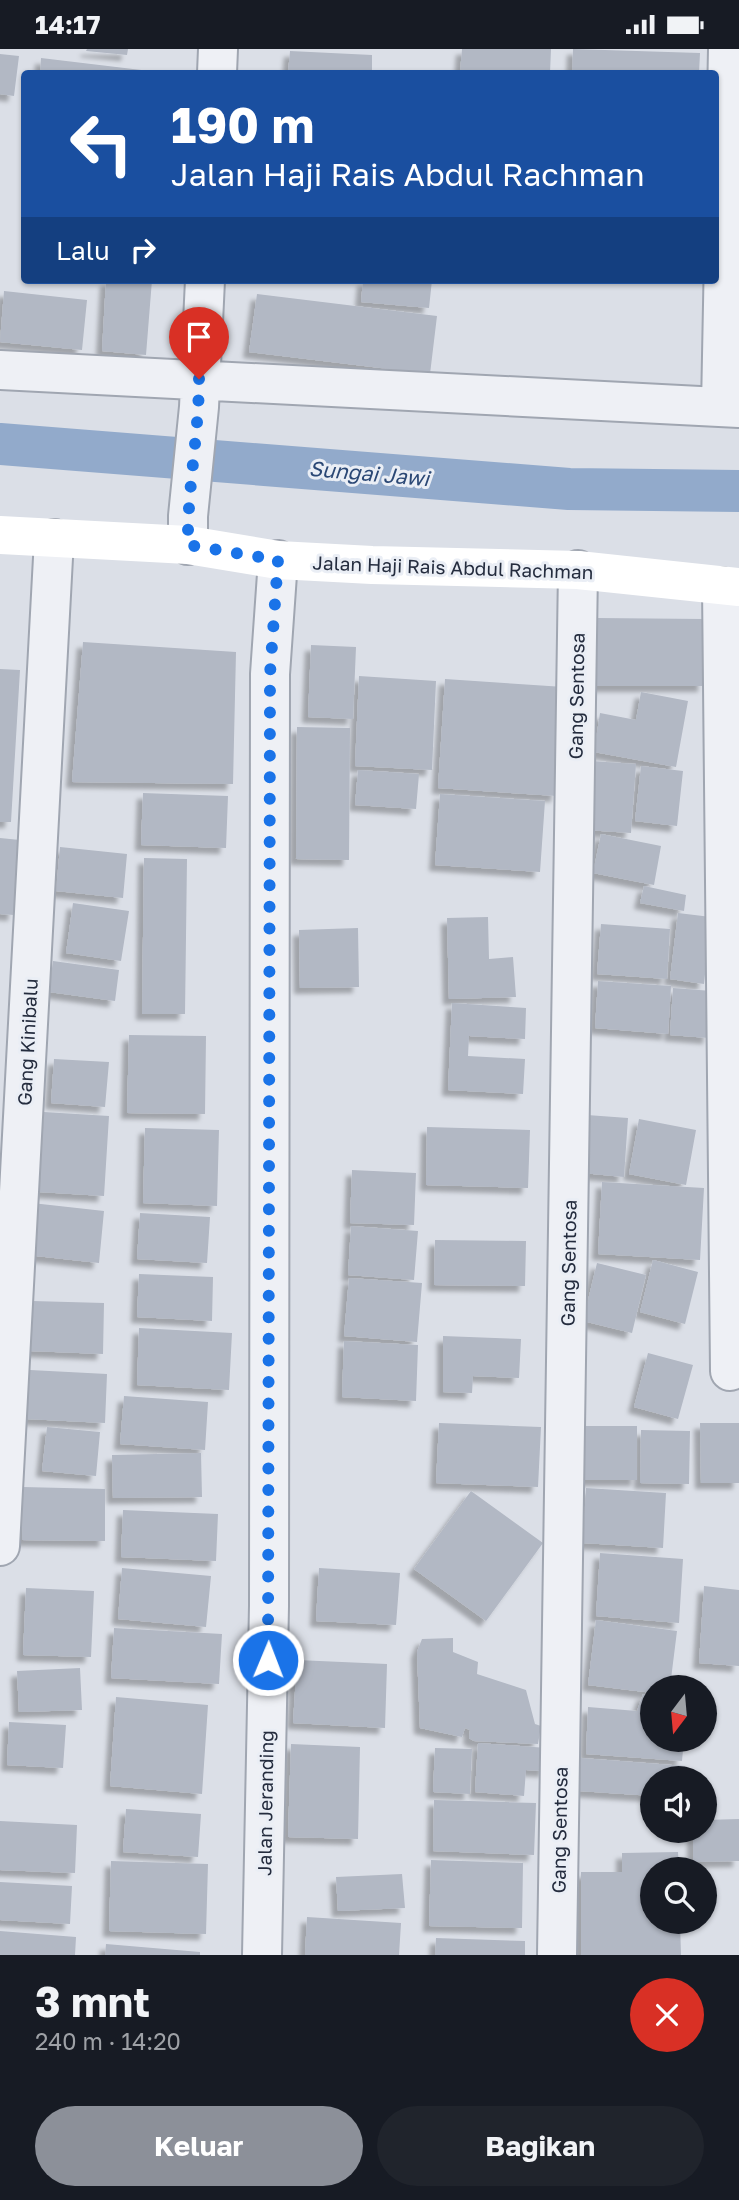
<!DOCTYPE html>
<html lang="id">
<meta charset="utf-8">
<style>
body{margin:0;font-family:"Golos Text",sans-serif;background:#20242c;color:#f1f3f6;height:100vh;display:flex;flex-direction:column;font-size:26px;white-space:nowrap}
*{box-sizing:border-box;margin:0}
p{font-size:23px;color:#9ea1a6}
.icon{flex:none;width:38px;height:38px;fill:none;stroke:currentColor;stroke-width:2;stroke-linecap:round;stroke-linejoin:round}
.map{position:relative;height:1906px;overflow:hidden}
.panel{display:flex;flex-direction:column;background:#171b24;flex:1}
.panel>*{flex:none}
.top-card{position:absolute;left:21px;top:21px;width:698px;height:214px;border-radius:7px;box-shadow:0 2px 5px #0004;background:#1a4fa0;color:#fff;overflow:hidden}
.needle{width:46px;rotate:196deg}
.tools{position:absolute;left:640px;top:1626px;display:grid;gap:14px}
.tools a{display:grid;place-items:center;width:77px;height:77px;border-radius:50%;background:#171b24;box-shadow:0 2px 5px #0004;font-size:35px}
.pin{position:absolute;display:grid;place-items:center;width:60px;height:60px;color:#fff;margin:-72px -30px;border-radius:50% 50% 50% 0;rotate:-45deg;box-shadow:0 0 7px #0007}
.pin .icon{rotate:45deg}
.me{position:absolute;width:77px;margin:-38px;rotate:1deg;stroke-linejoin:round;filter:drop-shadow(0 0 5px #0008)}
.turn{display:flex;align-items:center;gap:24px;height:147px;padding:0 35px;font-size:32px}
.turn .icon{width:91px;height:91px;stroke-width:2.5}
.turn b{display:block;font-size:49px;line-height:60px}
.then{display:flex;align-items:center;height:66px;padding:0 35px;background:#0003;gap:14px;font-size:26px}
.round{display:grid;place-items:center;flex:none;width:74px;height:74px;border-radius:37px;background:#20242c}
.headline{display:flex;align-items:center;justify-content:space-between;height:119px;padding:0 35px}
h1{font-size:42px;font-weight:700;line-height:52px}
.cta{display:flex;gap:14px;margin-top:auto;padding:14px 35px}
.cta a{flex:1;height:80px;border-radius:42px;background:#8c9099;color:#fff;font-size:28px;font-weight:700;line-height:80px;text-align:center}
.cta a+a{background:#20242c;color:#f1f3f6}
.status{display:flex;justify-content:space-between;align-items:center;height:49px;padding:0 35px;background:#171b24;direction:ltr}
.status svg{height:19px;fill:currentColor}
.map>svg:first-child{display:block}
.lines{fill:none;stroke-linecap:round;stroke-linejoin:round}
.canal{stroke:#92aacb;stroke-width:42}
.building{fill:#b2b8c4;filter:url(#shadow)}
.street-casing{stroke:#a0a6b1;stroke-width:42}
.street{stroke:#eef0f5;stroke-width:38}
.secondary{stroke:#fff;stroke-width:38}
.route{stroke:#1a73e8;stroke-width:12;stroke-dasharray:0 21.6}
.labels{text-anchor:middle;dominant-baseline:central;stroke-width:6;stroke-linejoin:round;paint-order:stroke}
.street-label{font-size:19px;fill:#242c3e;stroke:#eaeef5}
.water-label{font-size:21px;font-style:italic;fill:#2b4875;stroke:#eaeef5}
</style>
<div class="status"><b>14:17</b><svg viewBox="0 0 49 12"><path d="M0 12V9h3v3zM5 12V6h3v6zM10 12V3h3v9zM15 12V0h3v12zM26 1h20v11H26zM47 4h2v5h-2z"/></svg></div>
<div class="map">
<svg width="739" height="1906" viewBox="0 0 739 1906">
<defs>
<filter id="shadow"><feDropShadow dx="-6" dy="6" stdDeviation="2" flood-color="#0004"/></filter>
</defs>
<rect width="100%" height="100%" fill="#dbdfe7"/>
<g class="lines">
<path class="canal" d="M0 395 569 440 739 442"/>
</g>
<path class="building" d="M87 0H128L127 6 86 2Z
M462 0H551L550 24H460Z
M573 0 700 4 699 24H572Z
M290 2 372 6V24H288Z
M0 5 19 7 14 47 0 45Z
M41 9 158 23V24H40Z
M106 231H152L146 306 102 302Z
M363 231H432L429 259 361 253Z
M4 242 87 251 82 301 0 293Z
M257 245 437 267 430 325 249 303Z
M597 569 704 570V637H596Z
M83 593 236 603 233 735 72 733Z
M311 596 356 598 353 670 308 668Z
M0 620 20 621 11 773H0Z
M359 627 436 632 432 721 355 717Z
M445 630 564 638 557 747 438 739Z
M641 643 688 652 676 718 594 703 600 664 636 671Z
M297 678 350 679 349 811 296 810Z
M591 712 636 715 631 784 586 781Z
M641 717 683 722 677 777 635 772Z
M358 721 419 725 416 760 355 756Z
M143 744 228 747 226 799 141 796Z
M440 745 545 752 540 823 435 816Z
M601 785 661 797 654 836 593 824Z
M0 789 20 791 14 866 0 865Z
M60 798 127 805 123 849 56 842Z
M144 809 187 810 185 965H142Z
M644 837 686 846 684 862 640 854Z
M73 854 129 862 121 912 66 904Z
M678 864 711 868 704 935 670 930Z
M488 868 489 910 513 908 516 948 449 950 447 869Z
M601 875 670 880 667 930 597 925Z
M358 879 359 938 300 939 299 881Z
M53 912 119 921 115 952 49 943Z
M598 932 671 937 668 985 595 979Z
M673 939 712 942 709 989 670 986Z
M452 954 526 959 525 990 469 987 468 1007 525 1010 523 1045 448 1041Z
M129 986 206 987 205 1065 127 1064Z
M54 1010 109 1013 105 1058 51 1054Z
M44 1063 109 1067 104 1147 39 1143Z
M587 1066 628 1069 624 1128 582 1124Z
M639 1070 696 1081 686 1136 629 1125Z
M427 1078 530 1081 528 1139 426 1136Z
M145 1079 219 1081 217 1157 143 1154Z
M352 1121 416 1124 414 1176 350 1174Z
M602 1133 704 1139 700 1211 598 1205Z
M32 1154 104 1162 99 1214 27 1206Z
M140 1164 210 1168 207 1214 137 1210Z
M351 1177 418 1182 414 1231 348 1226Z
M435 1191 526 1192 525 1237 434 1236Z
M653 1211 698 1223 685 1275 640 1263Z
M597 1214 646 1226 632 1284 583 1272Z
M139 1225 213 1228 212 1272 137 1268Z
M349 1229 422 1234 417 1293 344 1287Z
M32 1252 104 1254 103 1305 30 1302Z
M139 1279 232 1284 229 1341 137 1336Z
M443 1287 521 1290 519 1329 473 1327 472 1344 443 1343Z
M344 1292 418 1296 416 1352 342 1348Z
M648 1304 693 1316 678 1370 634 1358Z
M30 1321 107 1325 105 1374 27 1370Z
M124 1347 208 1353 205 1401 120 1395Z
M439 1374 541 1378 538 1438 436 1434Z
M700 1374H739V1434H701Z
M580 1377H637V1431H579Z
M47 1378 100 1383 96 1427 42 1422Z
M641 1381 690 1382 689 1435 640 1434Z
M201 1404 202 1448 113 1449 112 1406Z
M23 1438 105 1440V1492L22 1491Z
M586 1439 666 1444 663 1499 583 1494Z
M471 1442 543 1494 486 1572 414 1520Z
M123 1461 218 1465 216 1512 121 1508Z
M600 1504 683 1510 679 1574 596 1567Z
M122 1519 211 1527 206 1578 118 1570Z
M319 1519 400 1524 396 1576 316 1572Z
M704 1537 739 1541V1617L699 1614Z
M26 1539 94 1542 91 1608 23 1606Z
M596 1571 677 1582 670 1638H653V1644L588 1636Z
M114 1579 222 1585 219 1635 111 1629Z
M453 1589V1603L478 1613 477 1625 526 1641 535 1675 541 1677 538 1695 474 1692 469 1689 470 1681 465 1679 462 1688 420 1679 417 1603 422 1590Z
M297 1611 387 1615 385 1679 293 1674Z
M80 1619 82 1661 19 1663 17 1622Z
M643 1645 653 1648V1690H684L682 1712 586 1705 588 1658 637 1662Z
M116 1648 208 1656 202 1745 110 1737Z
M9 1673 66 1676 63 1719 7 1716Z
M478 1694 547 1699 546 1722 526 1721 524 1747 475 1743Z
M291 1695 360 1698 358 1790 288 1788Z
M435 1699 472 1700 470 1745 433 1743Z
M581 1709 685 1717 684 1729H653V1747L579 1742Z
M434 1751 536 1754 534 1806 433 1802Z
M126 1760 201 1765 198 1808 123 1803Z
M739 1770V1812L693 1813V1782H705V1771Z
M0 1772 77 1776 75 1824 0 1821Z
M678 1803 679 1820H653V1872H680L681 1906H581V1823H622V1804Z
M431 1811 523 1814 522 1879 429 1877Z
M111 1812 208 1815 206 1885 109 1882Z
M402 1825 405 1859 338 1862 336 1828Z
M0 1833 72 1837 70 1875 0 1871Z
M307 1868 401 1874 399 1906H305Z
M0 1882 76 1888 75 1906H0Z
M436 1889 525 1892V1906H435Z
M106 1895 200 1903V1906H105Z"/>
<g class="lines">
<defs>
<path id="street" d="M217 24 218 0
M0 321 739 359
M721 358 728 0
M188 496V467L199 358 205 231
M722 538 730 1322
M0 1497 54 490
M262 1906 269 1557 270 625 278 511
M557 1906 578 521"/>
</defs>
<use href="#street" class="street-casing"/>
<use href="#street" class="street"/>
<path class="secondary" d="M0 486 188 496 278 511 372 516 578 521 739 538"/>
</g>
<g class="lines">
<path class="route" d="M199 330C199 386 187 440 188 496L278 511 270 625 268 1611"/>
</g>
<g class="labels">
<g class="street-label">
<text transform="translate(453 518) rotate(2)">Jalan Haji Rais Abdul Rachman</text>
<text transform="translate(576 647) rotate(-89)">Gang Sentosa</text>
<text transform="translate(27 993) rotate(-87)">Gang Kinibalu</text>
<text transform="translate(568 1214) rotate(-89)">Gang Sentosa</text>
<text transform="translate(265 1754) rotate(-89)">Jalan Jeranding</text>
<text transform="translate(559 1781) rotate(-89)">Gang Sentosa</text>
</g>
<g class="water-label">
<text transform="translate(369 424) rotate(5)">Sungai Jawi</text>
</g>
</g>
</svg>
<div class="tools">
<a><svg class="needle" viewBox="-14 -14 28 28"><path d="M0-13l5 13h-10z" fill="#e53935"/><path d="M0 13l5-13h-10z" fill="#9ea1a6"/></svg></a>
<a><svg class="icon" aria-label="sound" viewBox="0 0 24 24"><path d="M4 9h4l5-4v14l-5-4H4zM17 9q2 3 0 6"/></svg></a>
<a><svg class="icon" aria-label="search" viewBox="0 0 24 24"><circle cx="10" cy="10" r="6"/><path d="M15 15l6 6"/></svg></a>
</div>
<div class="pin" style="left:199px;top:330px;background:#d93025"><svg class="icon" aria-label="arrive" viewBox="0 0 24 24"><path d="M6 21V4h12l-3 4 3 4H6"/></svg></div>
<svg class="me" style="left:268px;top:1611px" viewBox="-20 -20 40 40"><circle r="17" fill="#1a73e8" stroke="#fff" stroke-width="3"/><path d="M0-11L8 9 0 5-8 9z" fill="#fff"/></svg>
<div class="top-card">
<div class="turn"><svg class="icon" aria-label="left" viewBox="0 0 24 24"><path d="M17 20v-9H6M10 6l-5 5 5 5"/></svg><div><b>190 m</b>Jalan Haji Rais Abdul Rachman</div></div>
<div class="then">Lalu<svg class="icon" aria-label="right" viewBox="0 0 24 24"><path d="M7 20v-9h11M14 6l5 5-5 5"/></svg></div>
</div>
</div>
<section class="panel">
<div class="headline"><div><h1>3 mnt</h1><p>240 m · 14:20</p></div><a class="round" style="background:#d93025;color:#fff"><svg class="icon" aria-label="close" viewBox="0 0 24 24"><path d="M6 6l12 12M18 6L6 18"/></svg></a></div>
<div class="cta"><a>Keluar</a><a>Bagikan</a></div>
</section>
